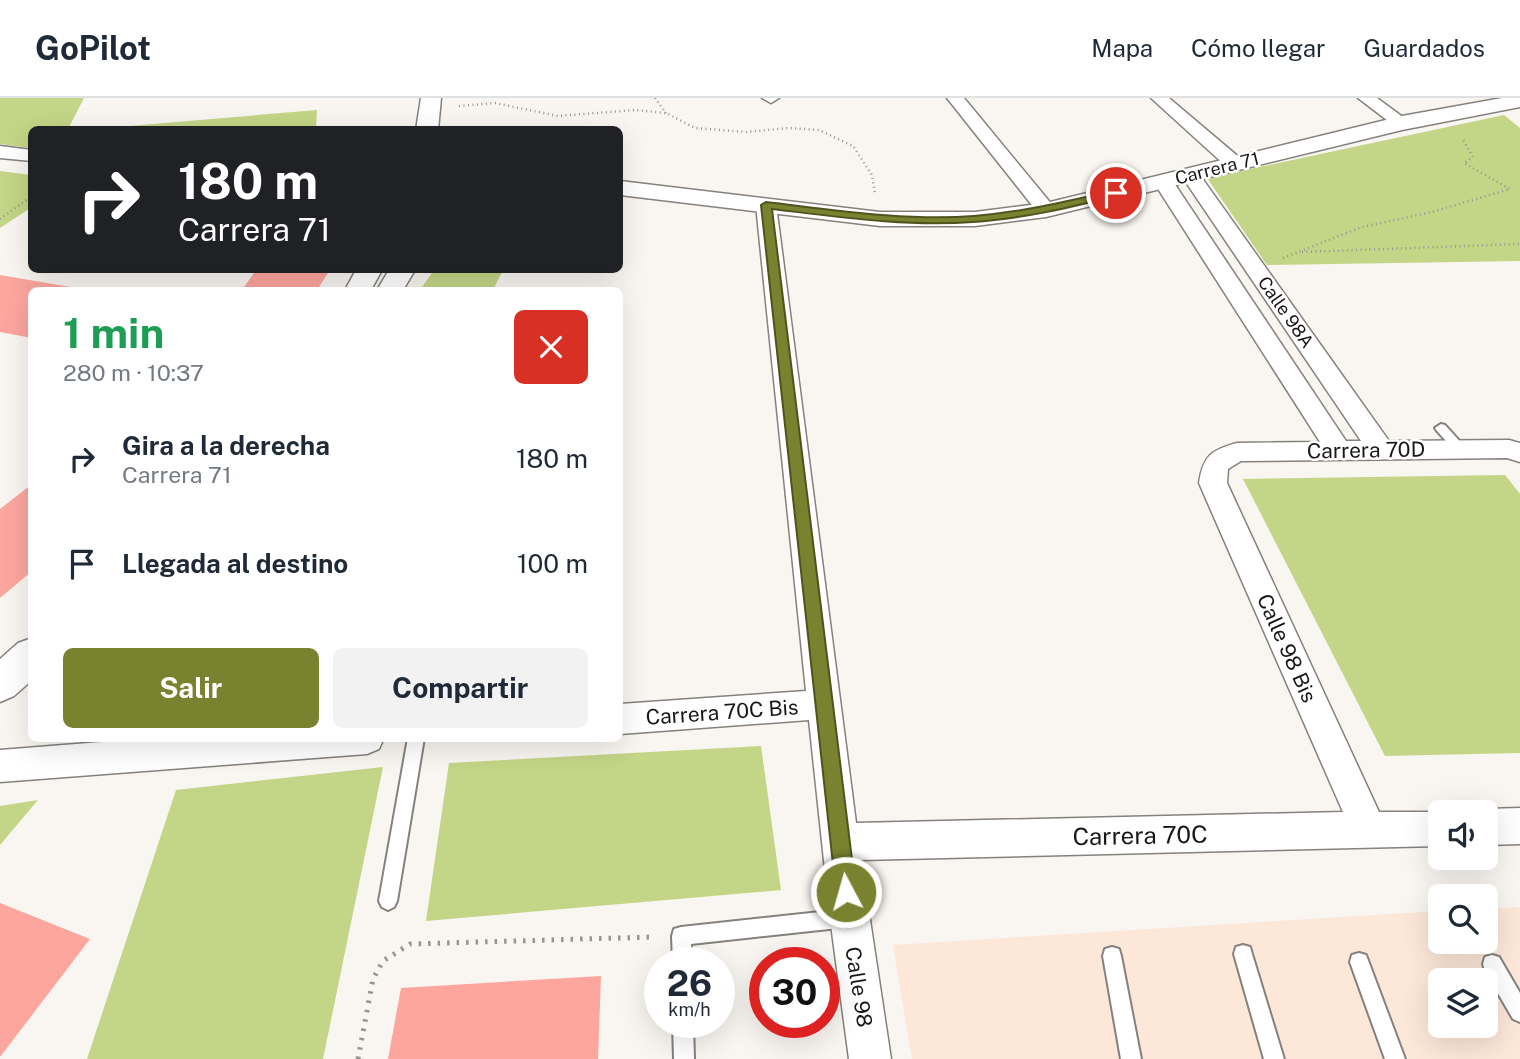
<!DOCTYPE html>
<html lang="es">
<meta charset="utf-8">
<style>
body{margin:0;font-family:"Public Sans",sans-serif;background:#f2f2f3;color:#1f2937;height:100vh;display:flex;flex-direction:column;font-size:26px;white-space:nowrap}
*{box-sizing:border-box;margin:0}
p{font-size:23px;color:#747a83}
.icon{flex:none;width:38px;height:38px;fill:none;stroke:currentColor;stroke-width:2;stroke-linecap:round;stroke-linejoin:round}
.map{position:relative;flex:1;overflow:hidden}
.sheet{position:absolute;left:28px;top:189px;width:595px;height:455px;display:flex;flex-direction:column;background:#fff;border-radius:10px;box-shadow:0 7px 28px #0002}
.sheet>*{flex:none}
.top-card{position:absolute;left:28px;top:28px;width:595px;height:147px;border-radius:10px;box-shadow:0 7px 28px #0002;background:#202124;color:#fff;overflow:hidden}
.controls{position:absolute;left:1428px;top:702px;display:grid;gap:14px}
.controls a{display:grid;place-items:center;width:70px;height:70px;border-radius:10px;background:#fff;box-shadow:0 7px 28px #0002;font-size:35px}
.speed{position:absolute;left:644px;top:849px;display:flex;gap:14px;font-size:35px;font-weight:700;text-align:center}
.speed>*{display:grid;place-content:center;width:91px;height:91px;border-radius:50%;background:#fff;box-shadow:0 7px 28px #0002;line-height:1}
.speed small{font-size:18px;font-weight:400}
.speed .limit{border:10px solid #d22;background:#fff;color:#111}
.pin{position:absolute;display:grid;place-items:center;width:60px;height:60px;color:#fff;margin:-30px;border:4px solid #fff;border-radius:50%;box-shadow:0 2px 7px #0007}
.me{position:absolute;width:77px;margin:-38px;rotate:354deg;stroke-linejoin:round;filter:drop-shadow(0 0 5px #0008)}
.turn{display:flex;align-items:center;gap:24px;height:147px;padding:0 35px;font-size:32px}
.turn .icon{width:91px;height:91px;stroke-width:2.5}
.turn b{display:block;font-size:49px;line-height:60px}
.round{display:grid;place-items:center;flex:none;width:74px;height:74px;border-radius:10px;background:#f2f2f3}
.head{display:flex;align-items:center;justify-content:space-between;height:119px;padding:0 35px}
h1{font-size:42px;font-weight:700;line-height:52px;color:#1e9e55}
.primary-button{display:flex;gap:14px;margin-top:auto;padding:14px 35px}
.primary-button a{flex:1;height:80px;border-radius:10px;background:#79822e;color:#fff;font-size:28px;font-weight:700;line-height:80px;text-align:center}
.primary-button a+a{background:#f2f2f3;color:#1f2937}
ul{padding:0;list-style:none}
li{display:flex;align-items:center;gap:21px;height:105px;padding:0 35px}
li div{flex:1}
li b{display:block;font-size:26px}
li em{font-style:normal}
header{display:flex;align-items:center;gap:42px;box-sizing:border-box;height:98px;padding:0 35px;background:#fff;border-bottom:2px solid #e0e1e3}
header strong{font-size:33px}
nav{display:flex;gap:38px;margin-inline-start:auto;font-size:24px}
.map>svg:first-child{display:block}
.industrial{fill:#fce7d9;fill-rule:evenodd}
.green{fill:#c3d586}
.building{fill:#fca69e}
.lines{fill:none;stroke-linecap:round;stroke-linejoin:round}
.service-casing{stroke:#85817c;stroke-width:4}
.minor-casing{stroke:#85817c;stroke-width:3}
.tertiary-casing{stroke:#85817c;stroke-width:3}
.path-far1{stroke:#989591;stroke-width:2.5;stroke-dasharray:1 3.5;stroke-linecap:butt}
.path{stroke:#989591;stroke-width:5;stroke-dasharray:2.5 7;stroke-linecap:butt}
.service{fill:#fff;fill-rule:evenodd}
.minor{fill:#fff;fill-rule:evenodd}
.tertiary{fill:#fff;fill-rule:evenodd}
.route{fill:#79822e;stroke:#4f541e;stroke-width:2}
.labels{text-anchor:middle;dominant-baseline:central;stroke-width:5;stroke-linejoin:round;paint-order:stroke}
.far-street-label{font-size:18px;fill:#191816;stroke:#fff}
.street-label{font-size:21px;fill:#191816;stroke:#fff}
.near-street-label{font-size:24px;fill:#191816;stroke:#fff}
</style>
<header>
<strong>GoPilot</strong>
<nav><a>Mapa</a><a>Cómo llegar</a><a>Guardados</a></nav>
</header>
<div class="map">
<svg width="1520" height="961" viewBox="0 0 1520 961">
<rect width="100%" height="100%" fill="#f9f5f0"/>
<path class="industrial" d="M1520 809V961H912L893 847 1440 813V844H1486V811ZM1440 882H1486V928H1440Z"/>
<path class="green" d="M0 0H84L68 31 32 32 31 50 0 46Z
M317 12 316 31H94Z
M1504 17 1520 30V163L1267 167 1207 80Z
M0 73 31 77 32 109 0 130Z
M434 172H503L493 192H420Z
M1505 377 1520 396V655L1385 658 1243 381Z
M761 648 781 792 426 823 449 665Z
M383 669 323 961H87L176 692Z
M38 702 0 747V708Z"/>
<path class="building" d="M256 172H330L317 192H242Z
M0 177 82 191V192H32V240L0 234Z
M32 386V473L0 500V411Z
M0 805 90 841 0 959Z
M601 878 598 961H388L401 890Z"/>
<g class="lines">
<defs>
<path id="service" d="M1441 326 1445 327 1464 348 1466 351 1464 354H1456L1437 333 1435 330Z
M408 640H424L397 803 394 809 388 812 382 809 379 803Z
M848 811 854 814 857 820 854 826 848 829 691 846V864H673L672 838 674 831 681 829Z
M1243 847 1250 849 1252 856 1284 961H1264L1234 856 1236 849Z
M1112 849 1119 851 1121 858 1141 961H1121L1103 858 1105 851Z
M1359 855 1366 857 1405 961H1385L1350 864 1352 857Z
M1492 857 1499 859 1520 895V924L1513 921 1485 873 1483 866 1485 859Z
M673 924H693L694 961H674Z"/>
<path id="minor" d="M762 0H779L771 5Z
M947 0H964L1053 108 1056 112 1053 116H1039Z
M1151 0H1169L1241 61 1243 65 1241 69H1227Z
M1358 0H1377L1411 25 1402 30 1396 29Z
M0 48 32 52V63L0 60Z
M1190 71 1197 73 1389 343 1509 342 1520 345V364L1507 360 1241 363 1228 371 1227 385 1379 714H1444H1440V748L861 762 891 961H849L830 819 809 622 620 636V606L806 593 756 107 759 103H773L776 107 856 725 1343 714 1199 385C1203 358 1211 352 1237 345L1320 344 1153 83 1156 79H1170L1346 343H1361L1181 77Z
M152 640H384L379 651 367 656 0 684V652Z
M1520 710V746L1486 747V714H1479L1486 711Z"/>
<path id="tertiary" d="M421 0H441L438 32H416Z
M1502 0H1520V9L1402 32 1046 119 975 128H880L620 97V83L880 114H975L1046 105 1402 18Z
M356 172H382L371 192H345Z
M389 172H415L403 192H377Z
M32 540V582L14 598 0 604V561L18 545Z"/>
</defs>
<use href="#service" class="service-casing"/>
<use href="#minor" class="minor-casing"/>
<use href="#tertiary" class="tertiary-casing"/>
<path class="path-far1" d="M655 0 666 15
M459 8 495 5 558 18 635 12 666 15 695 30 746 34 789 30 819 32 853 48 872 77 875 96
M0 121 32 98
M1302 154 1520 146
M1283 160 1362 129 1432 114 1510 91 1464 65 1473 59 1462 40"/>
<path class="path" d="M358 961 373 881 383 863 410 846 653 839"/>
<use href="#service" class="service"/>
<use href="#minor" class="minor"/>
<use href="#tertiary" class="tertiary"/>
</g>
<path class="route" d="M1116 92 1122 95 1120 97C1072 109 1023 121 973 124 906 129 839 119 772 111L856 794 853 801 846 804 839 801 836 794 761 107 766 104C835 112 904 123 974 118 1023 114 1069 103 1116 92Z"/>
<g class="labels">
<g class="far-street-label">
<text transform="translate(1217 70) rotate(-14)">Carrera 71</text>
<text transform="translate(1286 214) rotate(55)">Calle 98A</text>
</g>
<g class="street-label">
<text transform="translate(1366 352) rotate(-1)">Carrera 70D</text>
<text transform="translate(1287 550) rotate(66)">Calle 98 Bis</text>
<text transform="translate(722 614) rotate(-4)">Carrera 70C Bis</text>
<text transform="translate(859 889) rotate(81)">Calle 98</text>
</g>
<g class="near-street-label">
<text transform="translate(1140 737) rotate(-1)">Carrera 70C</text>
</g>
</g>
</svg>
<div class="controls">
<a><svg class="icon" aria-label="sound" viewBox="0 0 24 24"><path d="M4 9h4l5-4v14l-5-4H4zM17 9q2 3 0 6"/></svg></a>
<a><svg class="icon" aria-label="search" viewBox="0 0 24 24"><circle cx="10" cy="10" r="6"/><path d="M15 15l6 6"/></svg></a>
<a><svg class="icon" aria-label="layers" viewBox="0 0 24 24"><path d="M12 4l9 5-9 5-9-5zM3 14l9 5 9-5"/></svg></a>
</div>
<div class="speed"><div>26<small>km/h</small></div><div class="limit">30</div></div>
<div class="pin" style="left:1116px;top:95px;background:#d93025"><svg class="icon" aria-label="arrive" viewBox="0 0 24 24"><path d="M6 21V4h12l-3 4 3 4H6"/></svg></div>
<svg class="me" style="left:846px;top:794px" viewBox="-20 -20 40 40"><circle r="17" fill="#79822e" stroke="#fff" stroke-width="3"/><path d="M0-11L8 9 0 5-8 9z" fill="#fff"/></svg>
<div class="top-card">
<div class="turn"><svg class="icon" aria-label="right" viewBox="0 0 24 24"><path d="M7 20v-9h11M14 6l5 5-5 5"/></svg><div><b>180 m</b>Carrera 71</div></div>
</div>
<section class="sheet">
<div class="head"><div><h1>1 min</h1><p>280 m · 10:37</p></div><a class="round" style="background:#d93025;color:#fff"><svg class="icon" aria-label="close" viewBox="0 0 24 24"><path d="M6 6l12 12M18 6L6 18"/></svg></a></div>
<ul>
<li><svg class="icon" aria-label="right" viewBox="0 0 24 24"><path d="M7 20v-9h11M14 6l5 5-5 5"/></svg><div><b>Gira a la derecha</b><p>Carrera 71</p></div><em>180 m</em></li>
<li><svg class="icon" aria-label="arrive" viewBox="0 0 24 24"><path d="M6 21V4h12l-3 4 3 4H6"/></svg><div><b>Llegada al destino</b></div><em>100 m</em></li>
</ul>
<div class="primary-button"><a>Salir</a><a>Compartir</a></div>
</section>
</div>
